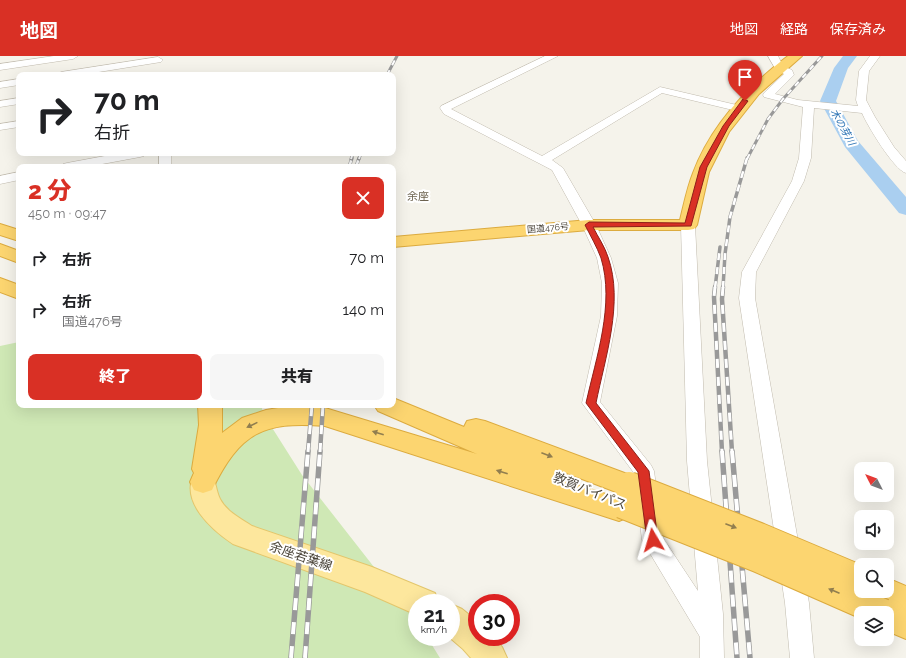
<!DOCTYPE html>
<html lang="ja">
<meta charset="utf-8">
<style>
body{margin:0;font-family:Raleway,"Noto Sans JP",sans-serif;background:#f6f6f6;color:#202124;height:100vh;display:flex;flex-direction:column;font-size:15px;white-space:nowrap}
*{box-sizing:border-box;margin:0}
p{font-size:13px;color:#757577}
.icon{flex:none;width:22px;height:22px;fill:none;stroke:currentColor;stroke-width:2;stroke-linecap:round;stroke-linejoin:round}
.map{position:relative;flex:1;overflow:hidden}
.panel{position:absolute;left:16px;top:108px;width:380px;height:244px;display:flex;flex-direction:column;background:#fff;border-radius:8px;box-shadow:0 4px 16px #0002}
.panel>*{flex:none}
.guide{position:absolute;left:16px;top:16px;width:380px;height:84px;border-radius:8px;box-shadow:0 4px 16px #0002;background:#fff;color:#202124;overflow:hidden}
.needle{width:26px;rotate:312deg}
.buttons{position:absolute;left:854px;top:406px;display:grid;gap:8px}
.buttons a{display:grid;place-items:center;width:40px;height:40px;border-radius:8px;background:#fff;box-shadow:0 4px 16px #0002;font-size:20px}
.speed{position:absolute;left:408px;top:538px;display:flex;gap:8px;font-size:20px;font-weight:700;text-align:center}
.speed>*{display:grid;place-content:center;width:52px;height:52px;border-radius:50%;background:#fff;box-shadow:0 4px 16px #0002;line-height:1}
.speed small{font-size:10px;font-weight:400}
.speed .limit{border:6px solid #d22;background:#fff;color:#111}
.pin{position:absolute;display:grid;place-items:center;width:34px;height:34px;color:#fff;margin:-41px -17px;border-radius:50% 50% 50% 0;rotate:-45deg;box-shadow:0 0 4px #0007}
.pin .icon{rotate:45deg}
.me{position:absolute;width:44px;margin:-22px;rotate:353deg;stroke-linejoin:round;filter:drop-shadow(0 0 3px #0008)}
.turn{display:flex;align-items:center;gap:14px;height:84px;padding:0 12px;font-size:18px}
.turn .icon{width:52px;height:52px;stroke-width:2.5}
.turn b{display:block;font-size:28px;line-height:34px}
.round{display:grid;place-items:center;flex:none;width:42px;height:42px;border-radius:8px;background:#f6f6f6}
.overview{display:flex;align-items:center;justify-content:space-between;height:68px;padding:0 12px}
h1{font-size:24px;font-weight:800;line-height:30px;color:#d93025}
.cta{display:flex;gap:8px;margin-top:auto;padding:8px 12px}
.cta a{flex:1;height:46px;border-radius:8px;background:#d93025;color:#fff;font-size:16px;font-weight:800;line-height:46px;text-align:center}
.cta a+a{background:#f6f6f6;color:#202124}
ul{padding:0;list-style:none}
li{display:flex;align-items:center;gap:12px;height:52px;padding:0 12px}
li div{flex:1}
li b{display:block;font-size:15px}
li em{font-style:normal}
header{display:flex;align-items:center;gap:24px;box-sizing:border-box;height:56px;padding:0 20px;background:#d93025;color:#fff}
header strong{font-size:19px}
nav{display:flex;gap:22px;margin-inline-start:auto;font-size:14px}
.map>svg:first-child{display:block}
.green{fill:#cfe8b5}
.lines{fill:none;stroke-linecap:round;stroke-linejoin:round}
.river{fill:#aacff0;fill-rule:evenodd}
.minor-casing{stroke:#c1bbae;stroke-width:1}
.major-casing{stroke:#e3c66c;stroke-width:2}
.highway-casing{stroke:#dcab3f;stroke-width:2}
.minor{fill:#fff;fill-rule:evenodd}
.major{fill:#fde79d;fill-rule:evenodd}
.highway{fill:#fcd570;fill-rule:evenodd}
.rail-far3-casing{stroke:#999;stroke-width:3}
.rail-far2-casing{stroke:#999;stroke-width:3.5}
.rail-far1-casing{stroke:#999;stroke-width:4.5}
.rail-casing{stroke:#999;stroke-width:5.5}
.rail-far3{stroke:#fff;stroke-width:2;stroke-dasharray:5.5;stroke-linecap:butt}
.rail-far2{stroke:#fff;stroke-width:2.5;stroke-dasharray:7;stroke-linecap:butt}
.rail-far1{stroke:#fff;stroke-width:3;stroke-dasharray:9;stroke-linecap:butt}
.rail{stroke:#fff;stroke-width:4;stroke-dasharray:12;stroke-linecap:butt}
.highway-bridge-casing{stroke:#dcab3f;stroke-width:30;stroke-linecap:butt}
.highway-bridge{stroke:#fcd570;stroke-width:28}
.oneway{fill:#917e4f}
.route{fill:#d93025;stroke:#8d1f18}
.labels{text-anchor:middle;dominant-baseline:central;stroke-width:4;stroke-linejoin:round;paint-order:stroke}
.far-street-label{font-size:9px;fill:#4a4439;stroke:#fff}
.far-water-label{font-size:10px;font-style:italic;fill:#3277b6;stroke:#fff}
.far-quarter-label{font-size:11px;fill:#6d6350;stroke:#fff}
.near-street-label{font-size:13px;fill:#4a4439;stroke:#fff}
</style>
<header>
<strong>地図</strong>
<nav><a>地図</a><a>経路</a><a>保存済み</a></nav>
</header>
<div class="map">
<svg width="906" height="602" viewBox="0 0 906 602">
<rect width="100%" height="100%" fill="#f5f3eb"/>
<path class="green" d="M19 286V349H261L264 359 302 419 417 566V581H427L440 602H0V290Z"/>
<g class="lines">
<path class="river" d="M843 0H857L848 12 836 45 858 85 906 141V159L899 157 845 91 820 45 834 12Z"/>
<defs>
<path id="minor" d="M54 0H78L73 3 0 14V8Z
M545 0H558L451 53 542 100 660 31 741 50 742 52 737 55 662 37 552 104 563 112 596 169 611 202 618 227 617 260 600 346 651 409 654 415 663 482 698 535 687 405 681 169 683 166 688 165 693 166 695 169 707 405 723 558 724 602H700V581L642 484 634 417 582 347 601 260 602 227 597 202 582 169 552 114 444 58 440 52 441 50Z
M768 0H778L783 10 792 14 794 19 775 38 798 44 858 50 856 44 859 15 870 0H880L869 15 866 44 875 61 894 91 906 105V117C894 114 867 69 862 57L814 52 811 102 804 125 756 216 755 242 809 547 814 602H790L785 547 739 242 742 216 792 125 799 102 803 51 764 41 763 39 764 37 784 18 776 14Z
M158 1 163 4 161 6 80 19H56L61 16Z
M19 23V29L0 32V26Z
M19 42V48L0 51V45Z
M19 65V71L0 74V68Z
M121 97H146L144 100 140 101 86 111H61L63 108 67 107Z
M159 97H171V111H159Z
M19 116V124L0 128V120Z"/>
<path id="major" d="M203 415 212 418C216 426 216 435 220 443 226 455 241 463 252 470L372 511 435 537 439 547H417V559L365 536 233 488C212 474 180 446 194 418Z
M451 548 462 553 477 565V581H494L502 591 507 602H471L463 593 449 581H451Z"/>
<path id="highway" d="M788 0H802L759 38 729 76 709 116 697 169 694 173 688 174H589L393 191V181L589 164H680C684 148 687 132 693 117 711 69 748 30 788 0Z
M0 168 19 174V185L0 179Z
M0 188 19 195V207L0 200Z
M0 222 19 229V243L0 236Z
M393 342 464 371 467 365 476 363 485 365 638 422 642 430 638 438 629 441 556 413 558 416 555 422 628 445 632 453 628 461 619 465 325 370C262 365 240 377 212 434L203 437 194 434 190 426 194 417 192 413 199 369 198 349H222V377L242 362 266 354 284 351 325 352 477 398 378 355 374 349H393Z
M887 522 906 530V583L887 575V557H873L876 549 880 547 875 545 870 535H887Z"/>
</defs>
<use href="#minor" class="minor-casing"/>
<use href="#major" class="major-casing"/>
<use href="#highway" class="highway-casing"/>
<use href="#minor" class="minor"/>
<use href="#major" class="major"/>
<use href="#highway" class="highway"/>
<defs>
<path id="rail-far3" d="M387 19 397 0
M351 103 353 97
M359 103 361 97
M747 103 768 63 783 43 822 0"/>
<path id="rail-far2" d="M349 111 352 102
M356 111 359 102
M715 232 720 191
M723 232 725 198 730 161 747 102"/>
<path id="rail-far1" d="M715 231 714 241 722 396
M723 231 722 243 732 396
M308 396 312 349
M320 396 323 349"/>
<path id="rail" d="M722 395 737 602
M732 395 750 602
M291 602 308 395
M305 602 320 395"/>
</defs>
<use href="#rail-far3" class="rail-far3-casing"/>
<use href="#rail-far2" class="rail-far2-casing"/>
<use href="#rail-far1" class="rail-far1-casing"/>
<use href="#rail" class="rail-casing"/>
<use href="#rail-far3" class="rail-far3"/>
<use href="#rail-far2" class="rail-far2"/>
<use href="#rail-far1" class="rail-far1"/>
<use href="#rail" class="rail"/>
<defs>
<path id="highway-bridge" d="M629 430 759 481 861 524
M622 448 758 502 883 557"/>
</defs>
<use href="#highway-bridge" class="highway-bridge-casing"/>
<use href="#highway-bridge" class="highway-bridge"/>
</g>
<defs><path id="oneway-solid" d="M-6-.8H1V-3.2L6.5 0L1 3.2V.8H-6Z"/></defs>
<g class="oneway">
<use href="#oneway-solid" transform="translate(252 369) rotate(154)"/>
<use href="#oneway-solid" transform="translate(378 377) rotate(-163)"/>
<use href="#oneway-solid" transform="translate(547 399) rotate(21)"/>
<use href="#oneway-solid" transform="translate(502 416) rotate(-162)"/>
<use href="#oneway-solid" transform="translate(731 470) rotate(21)"/>
<use href="#oneway-solid" transform="translate(834 535) rotate(-157)"/>
</g>
<path class="route" d="M743 43 748 45 729 70 707 111 691 170 593 171C598 181 605 191 608 201 624 246 605 302 596 347L649 415 658 484 657 487 653 489 649 487 647 484 638 416 586 347C596 302 615 248 601 202 597 191 590 179 585 169L589 166 685 167 700 111 723 70Z"/>
<g class="labels">
<g class="far-street-label">
<text transform="translate(548 172) rotate(-5)">国道476号</text>
</g>
<g class="far-water-label">
<text transform="translate(843 71) rotate(61)">木の芽川</text>
</g>
<g class="far-quarter-label">
<text x="418" y="140">余座</text>
</g>
<g class="near-street-label">
<text transform="translate(590 435) rotate(22)">敦賀バイパス</text>
<text transform="translate(301 500) rotate(19)">余座若葉線</text>
</g>
</g>
</svg>
<div class="buttons">
<a><svg class="needle" viewBox="-14 -14 28 28"><path d="M0-13l5 13h-10z" fill="#e53935"/><path d="M0 13l5-13h-10z" fill="#757577"/></svg></a>
<a><svg class="icon" aria-label="sound" viewBox="0 0 24 24"><path d="M4 9h4l5-4v14l-5-4H4zM17 9q2 3 0 6"/></svg></a>
<a><svg class="icon" aria-label="search" viewBox="0 0 24 24"><circle cx="10" cy="10" r="6"/><path d="M15 15l6 6"/></svg></a>
<a><svg class="icon" aria-label="layers" viewBox="0 0 24 24"><path d="M12 4l9 5-9 5-9-5zM3 14l9 5 9-5"/></svg></a>
</div>
<div class="speed"><div>21<small>km/h</small></div><div class="limit">30</div></div>
<div class="pin" style="left:745px;top:45px;background:#d93025"><svg class="icon" aria-label="arrive" viewBox="0 0 24 24"><path d="M6 21V4h12l-3 4 3 4H6"/></svg></div>
<svg class="me" style="left:653px;top:484px" viewBox="-20 -20 40 40"><path d="M0-17L14 15 0 8-14 15z" fill="#d93025" stroke="#fff" stroke-width="4"/></svg>
<div class="guide">
<div class="turn"><svg class="icon" aria-label="right" viewBox="0 0 24 24"><path d="M7 20v-9h11M14 6l5 5-5 5"/></svg><div><b>70 m</b>右折</div></div>
</div>
<section class="panel">
<div class="overview"><div><h1>2 分</h1><p>450 m · 09:47</p></div><a class="round" style="background:#d93025;color:#fff"><svg class="icon" aria-label="close" viewBox="0 0 24 24"><path d="M6 6l12 12M18 6L6 18"/></svg></a></div>
<ul>
<li><svg class="icon" aria-label="right" viewBox="0 0 24 24"><path d="M7 20v-9h11M14 6l5 5-5 5"/></svg><div><b>右折</b></div><em>70 m</em></li>
<li><svg class="icon" aria-label="right" viewBox="0 0 24 24"><path d="M7 20v-9h11M14 6l5 5-5 5"/></svg><div><b>右折</b><p>国道476号</p></div><em>140 m</em></li>
</ul>
<div class="cta"><a>終了</a><a>共有</a></div>
</section>
</div>
